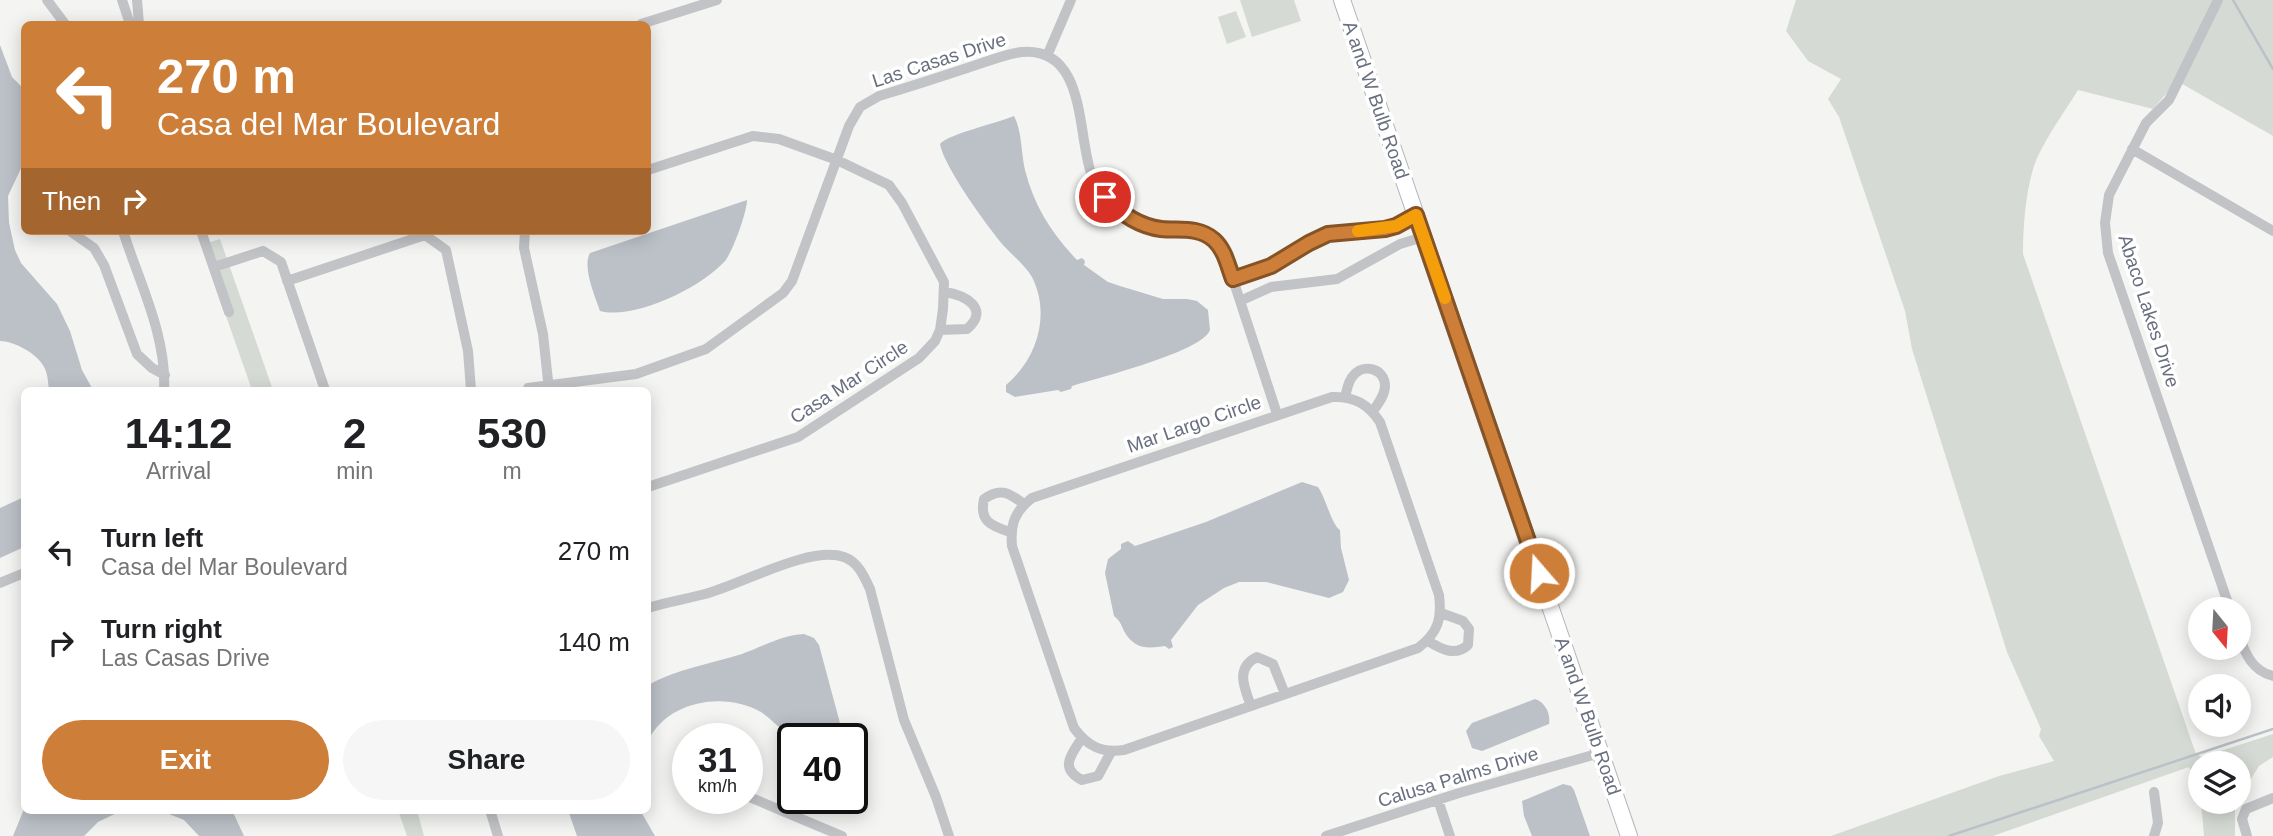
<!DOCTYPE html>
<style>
body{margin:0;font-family:Arial,sans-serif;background:#f6f6f6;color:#202124;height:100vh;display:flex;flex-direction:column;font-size:26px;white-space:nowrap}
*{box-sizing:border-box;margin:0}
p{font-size:23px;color:#757577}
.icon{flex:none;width:38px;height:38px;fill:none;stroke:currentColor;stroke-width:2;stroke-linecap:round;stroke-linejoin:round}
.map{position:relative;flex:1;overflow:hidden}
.details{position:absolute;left:21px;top:387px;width:630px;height:427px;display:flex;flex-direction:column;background:#fff;border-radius:10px;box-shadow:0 4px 18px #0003}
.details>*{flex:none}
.guide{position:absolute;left:21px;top:21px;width:630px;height:214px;border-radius:10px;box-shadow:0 4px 18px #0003;background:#cd7f3a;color:#fff;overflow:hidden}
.needle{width:46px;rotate:162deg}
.fabs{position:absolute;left:2188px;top:597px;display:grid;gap:14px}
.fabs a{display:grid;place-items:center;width:63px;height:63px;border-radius:50%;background:#fff;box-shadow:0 4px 18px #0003;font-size:35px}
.speed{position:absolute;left:672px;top:723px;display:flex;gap:14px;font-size:35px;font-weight:700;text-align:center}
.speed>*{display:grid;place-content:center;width:91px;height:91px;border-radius:50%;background:#fff;box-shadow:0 4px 18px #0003;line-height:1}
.speed small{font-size:18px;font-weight:400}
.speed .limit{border:4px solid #111;border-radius:10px;background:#fff;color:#111}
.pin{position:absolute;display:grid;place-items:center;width:60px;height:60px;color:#fff;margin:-30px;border:4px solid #fff;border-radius:50%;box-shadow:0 2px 7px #0007}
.me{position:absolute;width:77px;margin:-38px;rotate:341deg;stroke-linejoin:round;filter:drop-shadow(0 0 5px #0008)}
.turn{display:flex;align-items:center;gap:24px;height:147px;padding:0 21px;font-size:32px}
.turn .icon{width:91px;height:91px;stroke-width:2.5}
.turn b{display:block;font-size:49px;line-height:60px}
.then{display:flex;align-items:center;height:66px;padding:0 21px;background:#0003;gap:14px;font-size:26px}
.eta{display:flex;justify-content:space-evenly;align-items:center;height:119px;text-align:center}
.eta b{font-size:42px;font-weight:600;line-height:49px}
.button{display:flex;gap:14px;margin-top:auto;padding:14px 21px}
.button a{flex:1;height:80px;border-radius:42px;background:#cd7f3a;color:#fff;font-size:28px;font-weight:600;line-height:80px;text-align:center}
.button a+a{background:#f6f6f6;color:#202124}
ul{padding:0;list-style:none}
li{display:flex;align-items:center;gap:21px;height:91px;padding:0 21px}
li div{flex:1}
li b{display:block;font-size:26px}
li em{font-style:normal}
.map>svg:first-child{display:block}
.green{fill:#d5dbd4}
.water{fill:#bbc1c7}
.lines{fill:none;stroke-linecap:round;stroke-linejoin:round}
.stream{stroke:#bbc1c7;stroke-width:2.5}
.secondary-casing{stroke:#b4b6bc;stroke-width:18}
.street{stroke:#c2c3c7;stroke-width:10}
.secondary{stroke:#fff;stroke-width:16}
.route-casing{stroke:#855326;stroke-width:18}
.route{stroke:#cd7f3a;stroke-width:12}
.slow{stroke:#f59e0b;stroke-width:12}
.labels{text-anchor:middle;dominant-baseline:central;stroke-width:7;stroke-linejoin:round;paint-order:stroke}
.street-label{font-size:19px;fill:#686f7f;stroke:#fff}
</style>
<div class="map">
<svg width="2273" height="836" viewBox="0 0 2273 836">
<rect width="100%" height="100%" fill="#f4f5f2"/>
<path class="green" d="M1240 0H1294L1301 21 1252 37Z
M1796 0H2273V136L2177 81 2153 109 2078 90C2065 111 2049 133 2038 156 2026 182 2023 225 2023 254L2196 754 2202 757 2273 734V757L2259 766 2238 800V763H2200V788L2189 767 1993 836H1831L1999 776 2054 761 2039 736 2041 729 2007 652 1912 349 1905 311 1839 117 1828 99 1841 79 1808 61 1786 31Z
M1236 11 1246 37 1227 44 1218 17Z
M220 239 273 390H252L201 245Z
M2201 802H2237L2235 805V836H2204Z
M398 810H417L424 836H407Z"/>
<path class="water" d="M0 45 12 77 24 89V162L8 196 9 223 15 250 21 263 57 304 70 331 82 370 93 390H49C48 383 48 374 44 367 38 354 14 341 0 341Z
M1014 116C1022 131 1021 153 1025 170 1034 206 1052 234 1077 260L1082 258 1085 261 1084 265 1108 282 1120 286 1163 299H1187L1197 301 1208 310 1210 330C1202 352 1097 378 1072 386L1071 389 1061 392 1058 390 1015 397 1006 392V385C1037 359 1051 315 1032 277 1025 265 1012 255 1003 245 987 226 944 167 940 144 948 134 998 123 1014 116Z
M747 200C747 212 733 251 725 261 702 287 635 320 600 311 595 296 582 267 590 253Z
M1302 482 1318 487C1326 498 1331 524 1340 530L1341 548 1349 580 1343 592 1329 598 1266 582H1239L1224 588 1198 605 1171 640 1173 647 1169 649 1165 646C1147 649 1134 649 1124 631 1121 624 1120 621 1114 616L1105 573 1108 559 1121 549V544L1128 541 1135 546 1206 522Z
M24 497V547L0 558V508Z
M804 634 814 638 819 645 844 738C832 739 806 742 795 738 783 733 772 719 761 712 724 691 667 701 648 741V685C677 669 710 664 742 654 762 647 782 635 804 634Z
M1535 699C1545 702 1551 714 1549 724L1482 751 1472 748 1466 731 1472 723Z
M1563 784 1571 786 1574 790 1590 836H1532L1524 816 1522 801Z
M24 809V810H123L98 822 84 836H13Z
M159 810H232L244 836H199L184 820Z
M568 810H640L655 836H577Z"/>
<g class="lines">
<path class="stream" d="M2233 0 2273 69
M1949 836 2273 729"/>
<defs>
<path id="secondary" d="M1342 0 1629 836"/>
</defs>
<use href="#secondary" class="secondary-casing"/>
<path class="street" d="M47 0 65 24
M122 0 130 24
M137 0 139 24
M2218 0 2173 92 2169 100 2146 123 2109 195 2105 223 2108 253 2230 609
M641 24 717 0
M1047 56 1071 0
M2132 149 2273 231
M648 170 753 136 779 139 837 160 889 185 902 203 944 282 943 309 940 330 935 341 919 358 798 437 648 487
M70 231 94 248 104 265 137 354 152 368 165 375
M123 231C139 282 167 336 164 390
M201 231 229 312
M525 231 524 248 543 334 549 390
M214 267 263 251 281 262 325 390
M1233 279 1271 266 1309 243 1328 234 1385 229 1396 226 1416 215
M287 281 425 235 446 250 468 351 471 390
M1240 301 1271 287 1337 279 1400 244 1423 237
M940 330 967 329C991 308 964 295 945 292
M528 388 636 374 706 349 783 293 792 281 849 126 860 107 879 96C909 87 940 77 970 67 987 62 1004 54 1022 52 1086 47 1077 132 1091 173 1096 188 1107 201 1119 211 1130 220 1144 226 1158 229 1189 234 1207 223 1226 258L1277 414
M1332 397C1354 396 1368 404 1380 422L1439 595C1442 619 1438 633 1418 648L1124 750C1102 753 1088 747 1074 728L1012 546C1010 524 1015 511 1032 498Z
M1345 397C1347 390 1348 381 1353 376 1363 363 1385 368 1385 386 1385 395 1378 404 1373 411
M1010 532C991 526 979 521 984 499 1001 487 1009 493 1024 504
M0 583 24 573
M648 608C666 602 686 599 705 594 740 585 810 545 844 557 858 562 864 576 870 589L904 720 936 797 949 836
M2238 634C2245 653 2252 671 2273 676
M1428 641C1441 649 1455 657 1468 645L1469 629 1463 621 1441 613
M1251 706C1244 687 1235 668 1257 657L1273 664 1285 694
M1082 738C1071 755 1059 768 1082 780L1098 776 1111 752
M2154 792 2158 823 2154 836
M747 796 842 836
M1438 800 1450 836
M490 810 498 836
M1326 836 1459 793 1600 753
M2247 836 2242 819 2246 809 2273 798"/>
<use href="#secondary" class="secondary"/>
</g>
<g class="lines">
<defs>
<path id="route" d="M1105 197C1120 213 1138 226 1161 229 1179 231 1198 226 1214 240 1225 250 1228 266 1233 279L1271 266 1309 243 1328 234 1385 229 1396 226 1416 215 1539 573"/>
</defs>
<use href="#route" class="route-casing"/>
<use href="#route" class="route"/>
<path class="slow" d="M1358 231 1396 226 1416 215 1445 298"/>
</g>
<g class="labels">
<g class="street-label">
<text transform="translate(939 60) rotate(-18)">Las Casas Drive</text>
<text transform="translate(1376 100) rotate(71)">A and W Bulb Road</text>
<text transform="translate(2149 311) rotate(72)">Abaco Lakes Drive</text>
<text transform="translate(849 382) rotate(-33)">Casa Mar Circle</text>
<text transform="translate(1194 424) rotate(-19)">Mar Largo Circle</text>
<text transform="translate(1588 716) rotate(71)">A and W Bulb Road</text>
<text transform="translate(1458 777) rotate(-17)">Calusa Palms Drive</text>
</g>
</g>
</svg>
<div class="fabs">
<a><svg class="needle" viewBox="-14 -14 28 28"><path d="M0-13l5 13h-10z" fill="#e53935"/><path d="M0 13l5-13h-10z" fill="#757577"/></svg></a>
<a><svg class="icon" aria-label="sound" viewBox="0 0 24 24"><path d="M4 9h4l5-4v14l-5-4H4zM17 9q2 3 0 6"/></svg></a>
<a><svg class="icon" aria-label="layers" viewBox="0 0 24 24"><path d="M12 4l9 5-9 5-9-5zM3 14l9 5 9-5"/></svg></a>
</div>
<div class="speed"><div>31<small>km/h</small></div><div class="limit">40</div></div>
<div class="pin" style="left:1105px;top:197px;background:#d93025"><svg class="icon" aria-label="arrive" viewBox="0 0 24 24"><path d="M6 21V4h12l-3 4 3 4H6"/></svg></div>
<svg class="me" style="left:1539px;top:573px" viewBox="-20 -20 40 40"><circle r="17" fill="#cd7f3a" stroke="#fff" stroke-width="3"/><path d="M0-11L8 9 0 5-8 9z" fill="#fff"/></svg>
<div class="guide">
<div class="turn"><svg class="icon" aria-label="left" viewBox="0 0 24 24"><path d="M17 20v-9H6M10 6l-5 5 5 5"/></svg><div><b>270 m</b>Casa del Mar Boulevard</div></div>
<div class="then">Then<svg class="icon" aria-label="right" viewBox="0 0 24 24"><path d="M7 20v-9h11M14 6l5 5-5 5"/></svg></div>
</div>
<section class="details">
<div class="eta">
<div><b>14:12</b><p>Arrival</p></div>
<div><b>2</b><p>min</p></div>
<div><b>530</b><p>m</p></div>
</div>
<ul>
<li><svg class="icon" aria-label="left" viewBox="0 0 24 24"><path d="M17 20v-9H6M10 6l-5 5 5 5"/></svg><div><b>Turn left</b><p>Casa del Mar Boulevard</p></div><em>270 m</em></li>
<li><svg class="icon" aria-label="right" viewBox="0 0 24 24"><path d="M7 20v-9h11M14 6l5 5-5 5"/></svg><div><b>Turn right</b><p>Las Casas Drive</p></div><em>140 m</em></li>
</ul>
<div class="button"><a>Exit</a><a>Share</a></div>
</section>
</div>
